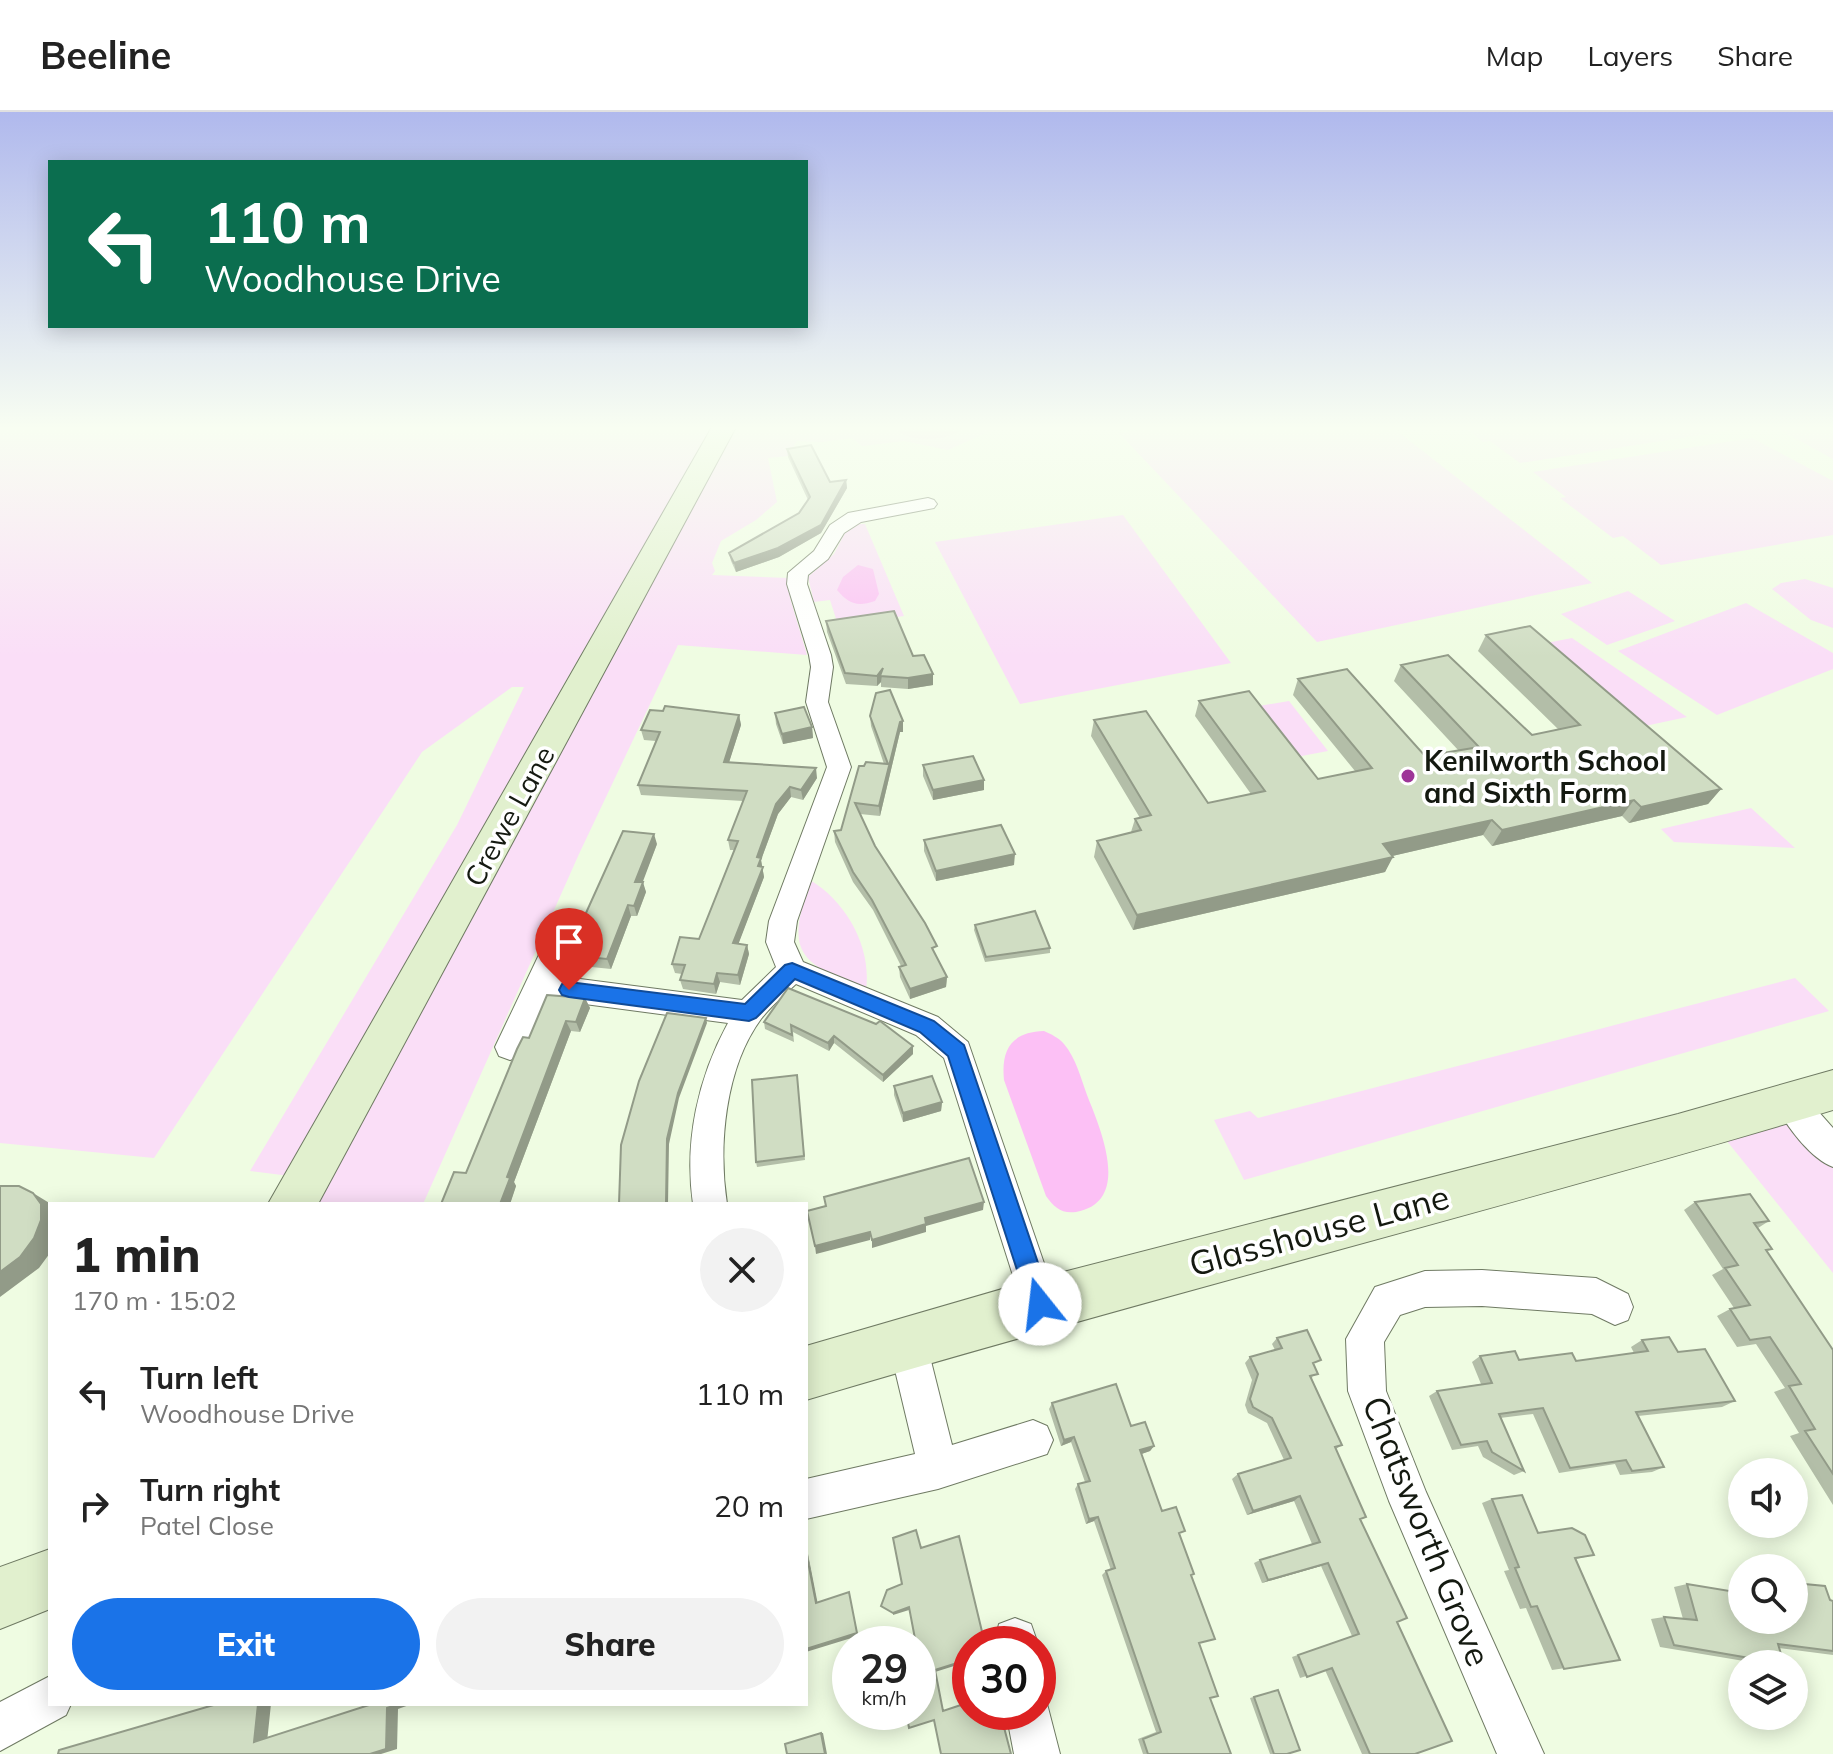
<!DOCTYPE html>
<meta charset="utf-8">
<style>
body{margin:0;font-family:Mulish,sans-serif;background:#f2f2f2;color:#222;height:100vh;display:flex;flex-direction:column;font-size:30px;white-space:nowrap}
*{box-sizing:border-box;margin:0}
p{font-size:26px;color:#767676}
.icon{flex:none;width:44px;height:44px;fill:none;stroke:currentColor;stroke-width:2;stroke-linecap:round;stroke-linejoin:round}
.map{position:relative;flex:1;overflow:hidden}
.details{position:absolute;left:48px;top:1090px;width:760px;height:504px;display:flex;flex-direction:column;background:#fff;border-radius:0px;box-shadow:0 4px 20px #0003}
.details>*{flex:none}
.banner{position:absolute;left:48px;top:48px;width:760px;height:168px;border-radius:0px;box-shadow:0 4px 20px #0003;background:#0b6e4f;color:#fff;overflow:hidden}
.tools{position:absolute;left:1728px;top:1346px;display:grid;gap:16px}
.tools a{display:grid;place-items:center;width:80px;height:80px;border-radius:50%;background:#fff;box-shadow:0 4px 20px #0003;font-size:40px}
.speed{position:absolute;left:832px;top:1514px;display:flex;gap:16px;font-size:40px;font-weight:700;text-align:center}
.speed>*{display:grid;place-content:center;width:104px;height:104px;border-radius:50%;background:#fff;box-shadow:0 4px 20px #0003;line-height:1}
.speed small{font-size:20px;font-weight:400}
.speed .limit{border:12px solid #d22;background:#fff;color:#111}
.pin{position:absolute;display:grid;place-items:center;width:68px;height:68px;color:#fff;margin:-82px -34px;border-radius:50% 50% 50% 0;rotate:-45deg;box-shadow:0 0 8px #0007}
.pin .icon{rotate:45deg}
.me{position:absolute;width:88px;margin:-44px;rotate:344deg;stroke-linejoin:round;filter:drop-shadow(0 0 6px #0008)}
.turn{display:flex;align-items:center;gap:28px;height:168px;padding:0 24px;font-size:36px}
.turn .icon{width:104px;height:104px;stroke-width:2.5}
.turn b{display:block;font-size:56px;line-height:68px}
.round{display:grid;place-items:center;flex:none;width:84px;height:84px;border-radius:42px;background:#f2f2f2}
.headline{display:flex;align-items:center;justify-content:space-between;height:136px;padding:0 24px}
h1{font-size:48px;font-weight:800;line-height:60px}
.button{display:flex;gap:16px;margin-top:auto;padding:16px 24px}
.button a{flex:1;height:92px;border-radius:48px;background:#1a73e8;color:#fff;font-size:32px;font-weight:800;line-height:92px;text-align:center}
.button a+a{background:#f2f2f2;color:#222}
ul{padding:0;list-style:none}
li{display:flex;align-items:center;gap:24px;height:112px;padding:0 24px}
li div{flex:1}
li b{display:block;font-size:30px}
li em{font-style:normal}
header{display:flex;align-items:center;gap:48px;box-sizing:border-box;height:112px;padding:0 40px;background:#fff;border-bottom:2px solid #e0e0e0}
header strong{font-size:38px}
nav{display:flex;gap:44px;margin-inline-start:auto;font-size:28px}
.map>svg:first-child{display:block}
.green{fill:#fadef7}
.water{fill:#fcc0f5}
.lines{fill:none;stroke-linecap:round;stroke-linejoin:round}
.street-casing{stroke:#6f7a63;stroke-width:2}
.secondary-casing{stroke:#6f7a63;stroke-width:2}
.street{fill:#fff;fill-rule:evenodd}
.secondary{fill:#e1f0ce;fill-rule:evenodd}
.wall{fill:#b3bea8}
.shaded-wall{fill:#929b88}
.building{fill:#d0ddc3;stroke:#929b88;stroke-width:2}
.route{fill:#1a73e8;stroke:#114b97;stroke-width:2}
.poi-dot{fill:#9e3598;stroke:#fff;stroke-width:3}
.labels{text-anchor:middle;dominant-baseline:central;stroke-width:7;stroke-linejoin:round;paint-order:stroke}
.poi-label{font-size:28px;font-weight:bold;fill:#141910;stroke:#fff;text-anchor:start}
.street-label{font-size:28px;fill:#141910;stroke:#fff}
.near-street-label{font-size:34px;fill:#141910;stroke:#fff}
</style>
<header>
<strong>Beeline</strong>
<nav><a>Map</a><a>Layers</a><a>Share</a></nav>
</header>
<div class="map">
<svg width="1833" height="1642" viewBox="0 0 1833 1642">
<rect width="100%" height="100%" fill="#effce2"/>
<path class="green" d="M0 315H713L561 577 578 579 735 315H738L736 318 763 315H999L948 338 904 329 862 334 852 326 822 330 797 329 788 344 768 346 777 390 756 408 721 429 712 451 715 459 712 463 788 466 790 486 807 543 678 533 579 742 423 1092H297L306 1066 250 1059 457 713 524 575H512L422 640 154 1046 0 1031Z
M1158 315H1392L1592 471 1317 530 1119 321Z
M1464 315H1734L1738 317 1520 351 1490 329 1483 330Z
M1775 315H1826L1833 320V347Z
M1752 326 1833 369V423L1661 453 1623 424 1613 426 1560 386 1566 385 1533 360Z
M1123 403 1231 551 1020 592 935 430Z
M859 412H865L904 504 838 513 830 488 814 490 808 465 834 442 845 421Z
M1805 467 1833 476V516L1811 508 1772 477 1781 471Z
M1628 479 1675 509 1607 533 1561 502Z
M1746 491 1833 541V557L1717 603 1618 539Z
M1572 526 1687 605 1631 617 1536 533Z
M1289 589 1328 639 1291 646 1253 595Z
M1751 696 1795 736 1674 730 1661 717Z
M810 768C847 790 872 836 866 878 797 849 786 842 810 768Z
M1795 866 1829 899 1244 1068 1214 1008 1250 999 1258 1006Z
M1791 991 1833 1040V1161L1714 1013Z"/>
<path class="water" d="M900 315H963V316C951 329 912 331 898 319Z
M858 453 873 457 879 482 875 489C857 495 849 492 837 478L843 465Z
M1044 919C1051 922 1059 926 1064 932 1076 946 1081 967 1087 983 1100 1016 1133 1090 1076 1100 1061 1102 1054 1095 1046 1084L1004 968C1001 938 1011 920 1044 919Z"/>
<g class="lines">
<defs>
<path id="street" d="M928 386 934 388 937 392 934 396 861 410 844 421 828 447 808 463 807 472 831 543 833 555 828 590 851 655 797 809 794 830 803 850 938 905 968 930 1058 1192 1053 1205 1040 1210 1027 1205 1022 1192 944 946 916 923 796 872C784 883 771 894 761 907 725 956 718 1034 727 1092H693C684 1029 698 966 728 911L547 887 521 944 510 948 499 944 495 935 546 828 556 825 566 828 570 836 557 864 742 888 776 855 766 830 769 809 827 655 806 590 811 555 809 543 787 472 788 461 814 439 830 413 848 401Z
M1791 977 1802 981 1833 1016V1055C1811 1047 1785 1013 1775 991L1780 981Z
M1482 1158 1596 1166 1628 1182 1633 1195 1628 1208 1615 1213 1592 1202 1482 1194 1425 1195 1400 1203 1384 1230 1386 1279 1426 1380 1544 1642H1497L1389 1389 1348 1279 1346 1227 1375 1175 1425 1159Z
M908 1214 921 1220 927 1233 952 1333 1033 1308 1047 1314 1053 1328 1047 1342 938 1377 806 1407V1367L915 1342 889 1233 895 1220Z
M1015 1506 1031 1512 1038 1532H994L999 1512Z
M50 1564V1592H71L66 1603 0 1639V1590Z
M1038 1581 1045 1584 1060 1642H1014L1006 1600H1038Z"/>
<path id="secondary" d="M712 315H736L318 1092H268Z
M1833 958V998C1492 1100 1147 1186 806 1288V1234L1040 1166 1678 1002Z
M50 1437V1497L0 1517V1455Z"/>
</defs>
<use href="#street" class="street-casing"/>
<use href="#secondary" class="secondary-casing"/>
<use href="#street" class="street"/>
<use href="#secondary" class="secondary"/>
</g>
<path class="wall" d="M787 337 830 370 846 368 847 376 821 421 779 445 736 460 731 449 729 441 799 401 808 388 788 345Z
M826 509 913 544 933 562V573L908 577 881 575V570L877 574 846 572 827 520Z
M1486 523 1721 677 1708 692 1629 711 1622 704 1492 734 1483 723 1392 744 1385 760 1133 818 1094 745 1097 729 1131 720 1135 707 1140 706 1091 624 1094 608 1208 691 1251 682 1195 604 1199 589 1318 667 1355 659 1293 583 1298 567 1425 644 1459 639 1394 569 1401 553 1532 623 1559 618 1478 539Z
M775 601 812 615 813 626 783 632 776 612Z
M739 603 741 613 729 650 817 666 803 688 791 685 778 702 761 748 764 765 738 832 747 833 749 842 740 873 720 870 716 882 683 877 680 868 682 862 675 861 672 852 699 827 734 738H730L728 728 743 689 641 683 638 673 656 629 644 628 641 618Z
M870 604 903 620H900L880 704 860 702 875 734 947 865 946 875 910 887 900 865 899 855 901 854 873 798 853 770 835 730 834 719 841 718 864 654 884 652 871 614Z
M923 653 984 678 933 688 923 664Z
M924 728 1014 753 936 769 924 739Z
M657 732 642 770 646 780 637 804H631L611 857 572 853 567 843Z
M975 813 1050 836V841L985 850 974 818Z
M788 876 913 942 883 970 834 931 829 939 793 920 794 930 765 917 764 910Z
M585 886 590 896 580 920 571 919 514 1070 516 1074 510 1092H441L466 1061 529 926Z
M797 963 805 1048 757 1055 756 1050Z
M894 974 942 990 941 999 903 1010 894 983Z
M1695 1090 1769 1109 1758 1116 1772 1137 1767 1139 1833 1238V1393L1790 1324 1799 1321 1774 1280 1785 1276 1756 1232 1737 1235 1717 1204 1730 1197 1734 1196 1712 1163 1723 1157 1684 1098Z
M1277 1226 1314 1254 1312 1267 1342 1333 1336 1337 1397 1510 1415 1642H1362L1325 1558 1300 1566 1292 1545 1352 1524 1321 1454 1262 1471 1254 1451 1260 1448 1312 1432 1294 1389 1247 1403 1232 1367 1238 1362 1284 1348 1267 1311 1248 1301 1245 1293 1252 1268 1245 1251 1250 1245 1275 1238 1272 1232Z
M1642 1228 1678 1240 1735 1289 1722 1295 1638 1304 1664 1355 1652 1360 1620 1363 1615 1352 1559 1361 1533 1302 1500 1306 1524 1359 1514 1363 1483 1345 1478 1334 1452 1338 1429 1284 1437 1279 1481 1272 1472 1250 1480 1244 1519 1248 1576 1249 1634 1241 1631 1235Z
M1052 1291 1131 1314 1154 1334 1150 1339 1141 1342 1162 1399 1180 1423 1191 1464 1199 1532 1210 1586 1231 1642H1143L1138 1627 1156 1620 1102 1463 1106 1459 1111 1458 1094 1409 1086 1412 1075 1377 1078 1372 1085 1370 1071 1330 1061 1334 1049 1297Z
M1492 1387 1538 1421 1594 1443 1576 1447 1620 1548 1552 1558 1526 1496 1520 1497 1504 1459 1509 1458 1482 1391Z
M1742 1467V1508L1833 1489V1543L1779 1536 1784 1552H1762L1660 1535 1651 1507 1664 1505 1683 1507 1674 1475 1687 1472 1742 1481 1738 1468Z
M1274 1579 1287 1642H1270L1250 1586Z"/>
<path class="shaded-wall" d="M846 368 847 376 821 421 779 445 736 460 734 451Z
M883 556 881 570 877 574V564Z
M933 562V573L908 577V566Z
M739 603 741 613 726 660 724 650Z
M903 609V620H900L880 704 879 694 900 610Z
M812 615 813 626 783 632 782 622Z
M816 656 817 666 803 688 801 678Z
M984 668V678L933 688V678Z
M790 675 791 685 778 702 761 748 764 765 735 841 733 831 757 745 776 692Z
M1721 677 1708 692 1629 711 1641 695Z
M1634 688 1622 704 1492 734 1502 718Z
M1492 708 1483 723 1375 748 1383 732Z
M654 722 657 732 639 780 635 770Z
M1015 742 1014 753 936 769V759Z
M1393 745 1385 760 1133 818 1137 803Z
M643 770 646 780 637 804 634 794Z
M628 793 631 804 611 857 607 847Z
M747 833 749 842 740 873 738 863Z
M717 861 720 870 716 882 714 872Z
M947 865 946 875 910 887V877Z
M585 886 590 896 580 920 576 910Z
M706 906 707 911 679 986 669 1032 668 1092H666L667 1027 678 981Z
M566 909 571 919 514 1070 516 1074 510 1092H500L507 1065Z
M834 924V931L829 939 828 931Z
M913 934V942L883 970V963Z
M942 990 941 999 903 1010V1001Z
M33 1081 51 1092H50V1141L39 1156 0 1185V1160Z
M984 1090 983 1098 926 1114V1120L872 1136V1128L925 1106Z
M870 1120V1128L816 1142 815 1134Z
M1074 1325 1071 1330 1061 1334 1064 1328Z
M1154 1334 1150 1339 1136 1344 1140 1338Z
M1300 1384 1294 1389 1247 1403 1253 1399Z
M1098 1405 1094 1409 1086 1412 1089 1407Z
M807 1439 808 1442 818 1493 816 1491Z
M1328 1451 1321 1454 1262 1471 1268 1468Z
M849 1480 858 1524 806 1540V1537Z
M909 1495V1498L893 1503V1501Z
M970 1547V1549L935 1560V1558Z
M258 1592H271L267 1630H254Z
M399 1592H412L398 1597 397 1637 381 1642H370L387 1596Z
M821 1621H823L827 1642H825Z"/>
<path class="building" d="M811 333 830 370 846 368 821 413 778 436 734 451 729 441 799 401 810 385 787 337Z
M894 499 913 544 924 543 933 562 908 566 880 564 883 556 877 564 845 561 826 509Z
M1530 514 1721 677 1641 695 1634 688 1502 718 1492 708 1383 732 1393 745 1137 803 1097 729 1141 718 1135 707 1151 703 1094 608 1146 599 1208 691 1265 679 1199 589 1249 579 1318 667 1372 656 1298 567 1347 557 1425 644 1479 635 1401 553 1448 543 1532 623 1580 613 1486 523Z
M890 578 903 609 900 610 879 694 855 691 875 734 925 811 937 834 932 836 947 865 910 877 899 855 906 853 872 788 853 760 834 719 841 718 859 654H864L866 650 888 652 870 604 876 581Z
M665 594 739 603 724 650 816 656 801 678 790 675 776 692 757 745 761 746 758 754 763 755 733 831 747 833 738 863 717 861 714 872 680 868 685 853 672 852 680 825 699 827 738 729 728 728 747 679 638 673 660 620 641 618 650 598 663 599Z
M804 595 812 615 782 622 775 601Z
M973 644 984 668 933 678 923 653Z
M1001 713 1015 742 936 759 924 728Z
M623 719 654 722 635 770H643L634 794 628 793 607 847 567 843Z
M1035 799 1050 836 986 845 975 813Z
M788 876 876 912 880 909 913 934 883 963 834 924 828 931 791 913 792 923 764 910Z
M547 883 585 886 576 910 566 909 507 1065 510 1066 500 1092H441L454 1060 466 1061 517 937 523 925 529 926Z
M667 901 706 906 678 981 667 1027 666 1092H619L621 1033 639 969Z
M797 963 804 1044 756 1050 752 968Z
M932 964 942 990 903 1001 894 974Z
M969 1046 984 1090 925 1106 926 1112 872 1128 870 1120 815 1134 807 1099 826 1094 824 1085Z
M0 1074H19L33 1081 41 1092V1108L34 1126 20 1145 0 1160Z
M1750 1082 1769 1109 1754 1111 1772 1137 1766 1138 1833 1238V1362L1805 1319 1815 1317 1789 1274 1801 1272 1770 1225 1750 1228 1730 1197 1750 1193 1725 1156 1738 1153 1695 1090Z
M1307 1218 1321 1248 1313 1251 1318 1262 1310 1264 1342 1333 1335 1335 1366 1405 1360 1407 1407 1506 1397 1510 1452 1629 1415 1642H1370L1332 1556 1307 1565 1298 1543 1359 1522 1328 1451 1268 1468 1260 1448 1320 1430 1300 1384 1253 1399 1238 1362 1291 1346 1272 1306 1253 1295 1250 1287 1258 1262 1250 1245 1282 1236 1277 1226Z
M1669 1225 1678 1240 1705 1237 1735 1289 1636 1300 1664 1355 1632 1359 1626 1348 1570 1356 1543 1296 1499 1302 1524 1359 1492 1340 1487 1329 1461 1333 1437 1279 1492 1271 1480 1244 1515 1239 1519 1248 1572 1241 1576 1249 1648 1239 1642 1228Z
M1116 1272 1131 1314 1145 1310 1154 1334 1140 1338 1162 1399 1176 1395 1185 1419 1179 1421 1194 1462 1191 1463 1215 1527 1199 1531 1218 1584 1210 1586 1231 1642H1148L1143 1627 1161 1620 1106 1459 1115 1456 1098 1405 1089 1407 1078 1372 1090 1369 1074 1325 1064 1328 1052 1291Z
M1522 1383 1538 1421 1572 1416 1585 1423 1594 1443 1575 1446 1620 1548 1564 1557 1537 1494 1531 1495 1515 1456 1519 1455 1492 1387Z
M916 1418 921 1436 959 1424 985 1532H970V1547L935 1558 943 1599 970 1590V1600H1000L1011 1642H941L934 1608 909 1616 906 1600H918V1558L921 1557 918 1542V1532H916L909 1495 893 1501 881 1494 887 1478 902 1472 893 1426Z
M806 1439 816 1491 849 1480 857 1521 806 1537Z
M1794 1471 1825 1474 1830 1488 1833 1489V1539L1778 1532 1784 1552 1674 1533 1664 1505 1697 1508 1687 1472 1742 1481V1508H1794Z
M1278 1578 1300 1638 1287 1642H1274L1254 1585Z
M217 1592H258L254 1630 372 1592H399L387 1596 386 1637 370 1642H58L59 1638Z
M821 1621 825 1642H787L785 1632Z"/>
<linearGradient id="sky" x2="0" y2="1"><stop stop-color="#b0b9ed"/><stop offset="0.58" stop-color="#f8fef2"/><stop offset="1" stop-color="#f8fef2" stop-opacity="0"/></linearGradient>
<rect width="1833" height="545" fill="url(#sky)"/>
<path class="route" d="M792 851 934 909 964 933 1052 1192 1048 1201 1040 1204 1031 1201 1028 1192 948 944 920 920 795 867 756 906 749 909 569 885 562 883 559 878 562 872 569 870 745 892 785 853Z"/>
<circle class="poi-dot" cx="1408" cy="664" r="8"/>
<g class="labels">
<g class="poi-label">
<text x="1424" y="648">Kenilworth School<tspan x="1424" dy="32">and Sixth Form</tspan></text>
</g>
<g class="street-label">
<text transform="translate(509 704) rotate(-61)">Crewe Lane</text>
</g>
<g class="near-street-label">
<text transform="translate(1319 1118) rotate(-15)">Glasshouse Lane</text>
<text transform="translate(1427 1419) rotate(68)">Chatsworth Grove</text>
</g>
</g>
</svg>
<div class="tools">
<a><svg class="icon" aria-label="sound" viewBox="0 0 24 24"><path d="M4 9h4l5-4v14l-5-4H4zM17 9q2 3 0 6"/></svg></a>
<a><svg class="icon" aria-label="search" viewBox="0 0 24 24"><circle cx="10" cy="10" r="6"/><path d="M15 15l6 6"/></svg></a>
<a><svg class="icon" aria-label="layers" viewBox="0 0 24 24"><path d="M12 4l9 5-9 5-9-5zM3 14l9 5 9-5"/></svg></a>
</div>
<div class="speed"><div>29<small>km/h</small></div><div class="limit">30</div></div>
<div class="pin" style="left:569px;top:878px;background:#d93025"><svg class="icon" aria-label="arrive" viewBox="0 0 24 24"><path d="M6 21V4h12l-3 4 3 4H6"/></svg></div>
<svg class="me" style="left:1040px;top:1192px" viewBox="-20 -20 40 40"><circle r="19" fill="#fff"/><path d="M0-13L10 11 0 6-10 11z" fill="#1a73e8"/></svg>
<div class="banner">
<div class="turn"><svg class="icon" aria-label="left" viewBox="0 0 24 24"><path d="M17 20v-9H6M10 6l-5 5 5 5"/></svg><div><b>110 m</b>Woodhouse Drive</div></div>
</div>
<section class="details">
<div class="headline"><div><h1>1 min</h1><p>170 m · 15:02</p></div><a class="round"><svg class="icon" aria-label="close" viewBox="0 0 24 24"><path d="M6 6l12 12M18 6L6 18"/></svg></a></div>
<ul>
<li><svg class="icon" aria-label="left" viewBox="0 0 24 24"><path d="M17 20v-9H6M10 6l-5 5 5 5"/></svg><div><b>Turn left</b><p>Woodhouse Drive</p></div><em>110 m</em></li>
<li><svg class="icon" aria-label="right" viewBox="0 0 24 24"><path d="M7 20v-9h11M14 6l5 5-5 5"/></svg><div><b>Turn right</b><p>Patel Close</p></div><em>20 m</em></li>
</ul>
<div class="button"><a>Exit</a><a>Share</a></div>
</section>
</div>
